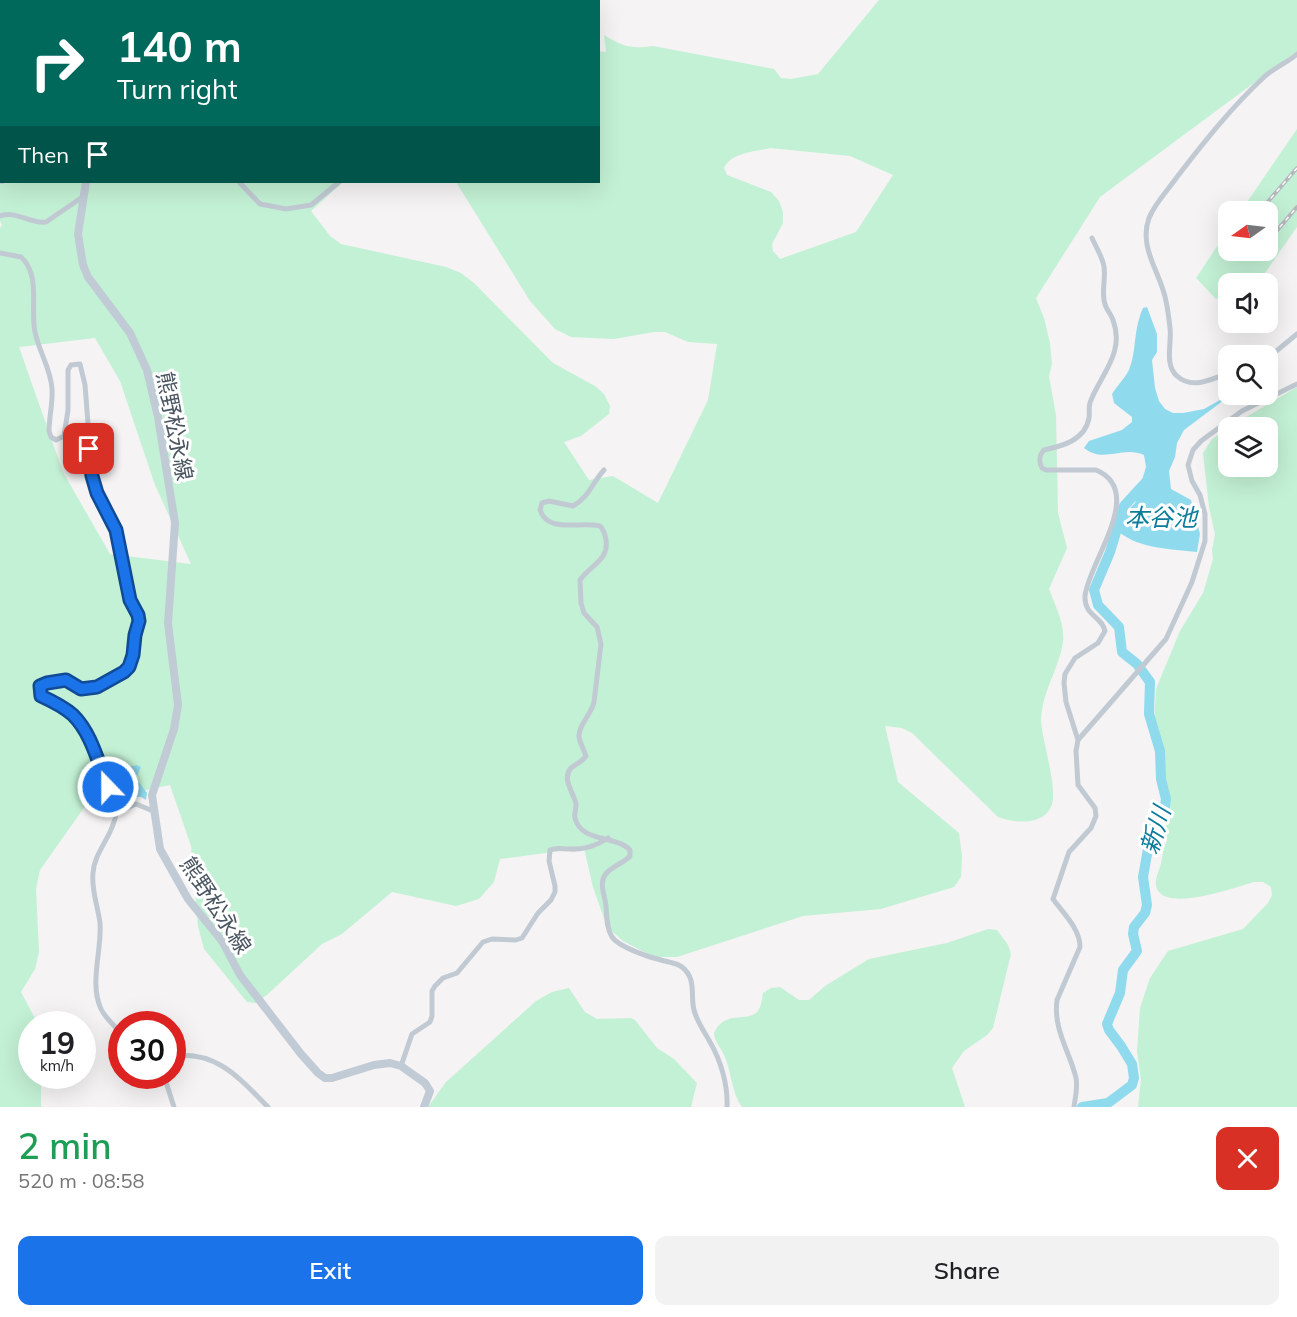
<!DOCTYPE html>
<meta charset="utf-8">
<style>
body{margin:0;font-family:Mulish,"Noto Sans JP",sans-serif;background:#f2f2f2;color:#202124;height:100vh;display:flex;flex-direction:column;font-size:22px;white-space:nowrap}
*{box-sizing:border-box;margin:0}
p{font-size:20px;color:#757577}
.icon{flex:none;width:33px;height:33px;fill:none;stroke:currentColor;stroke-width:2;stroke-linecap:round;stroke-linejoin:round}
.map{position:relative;height:1107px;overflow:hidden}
.drawer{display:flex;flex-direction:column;background:#fff;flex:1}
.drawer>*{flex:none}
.top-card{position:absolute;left:0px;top:0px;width:600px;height:183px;box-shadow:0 6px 24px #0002;background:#00695c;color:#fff;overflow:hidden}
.needle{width:39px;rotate:256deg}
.fabs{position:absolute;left:1218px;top:201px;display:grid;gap:12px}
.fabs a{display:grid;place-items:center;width:60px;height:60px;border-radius:12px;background:#fff;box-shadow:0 6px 24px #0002;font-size:30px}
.speed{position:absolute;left:18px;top:1011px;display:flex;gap:12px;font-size:30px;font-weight:700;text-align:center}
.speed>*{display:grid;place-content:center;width:78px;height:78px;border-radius:50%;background:#fff;box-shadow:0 6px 24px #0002;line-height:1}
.speed small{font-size:15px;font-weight:400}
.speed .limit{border:9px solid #d22;background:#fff;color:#111}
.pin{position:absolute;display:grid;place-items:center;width:51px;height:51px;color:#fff;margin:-26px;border-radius:12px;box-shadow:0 3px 9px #0006}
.me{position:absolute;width:66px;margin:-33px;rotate:338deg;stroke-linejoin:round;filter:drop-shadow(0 0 4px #0008)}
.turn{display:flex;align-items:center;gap:21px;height:126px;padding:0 18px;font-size:27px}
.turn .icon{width:78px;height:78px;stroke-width:2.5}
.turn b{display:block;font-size:42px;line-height:51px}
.then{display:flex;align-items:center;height:57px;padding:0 18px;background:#0003;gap:12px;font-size:22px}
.round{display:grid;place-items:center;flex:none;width:63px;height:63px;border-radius:12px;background:#f2f2f2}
.overview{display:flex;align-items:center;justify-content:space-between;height:102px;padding:0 18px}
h1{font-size:36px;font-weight:600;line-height:45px;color:#1e9e55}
.cta{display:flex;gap:12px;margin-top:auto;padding:12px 18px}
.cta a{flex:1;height:69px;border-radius:12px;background:#1a73e8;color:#fff;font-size:24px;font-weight:600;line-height:69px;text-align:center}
.cta a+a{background:#f2f2f2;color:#202124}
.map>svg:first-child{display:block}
.green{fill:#c3f1d5;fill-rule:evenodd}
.water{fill:#90daee}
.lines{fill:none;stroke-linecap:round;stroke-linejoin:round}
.river{stroke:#90daee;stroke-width:10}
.street{stroke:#c1cad2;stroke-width:5}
.secondary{stroke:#c1cbd6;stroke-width:8}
.rail-casing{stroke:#b5b8bd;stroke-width:4}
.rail{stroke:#fff;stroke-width:1.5;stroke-dasharray:4.5;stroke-linecap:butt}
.route-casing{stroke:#114b97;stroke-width:15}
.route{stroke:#1a73e8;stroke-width:10}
.labels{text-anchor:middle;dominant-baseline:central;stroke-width:6;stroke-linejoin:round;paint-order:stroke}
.street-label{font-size:22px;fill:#4a5661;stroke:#fff}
.water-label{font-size:24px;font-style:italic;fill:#0c7c9b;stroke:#fff}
</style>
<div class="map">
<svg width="1297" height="1107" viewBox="0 0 1297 1107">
<rect width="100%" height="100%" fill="#f5f3f3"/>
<path class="green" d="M879 0H1297V51L1100 197 1036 298 1044 318 1050 343 1052 364 1049 376 1056 415 1058 513 1067 548 1049 589C1055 605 1065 624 1063 642 1059 669 1041 693 1041 721 1042 740 1059 791 1051 807 1042 826 1014 823 998 817L912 733 902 728 885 726 898 782 959 833 962 856 961 877 954 887 881 909 803 916 677 957H654L623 941 607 927 593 887 584 848 500 859 494 882 479 899 456 906 392 892 342 934 322 944 268 994 256 1003 247 1002 204 949 198 926 191 846 170 785 88 802 40 870 36 889 39 952 35 969 21 992 38 1024H32V1076H41V1107H0V228L2 225 0 221V122L2 182H83L89 189 90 182H343L311 211 330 236 341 244 446 267 461 273 474 283 553 363 595 386 604 394 610 406 609 414 581 436 564 442 589 480 613 476 658 503 708 400 717 344 688 342 665 332H654L614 339 571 337 555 329 530 301 456 182H598V51L606 52 604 35C624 47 631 49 653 46L774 69 781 78 791 79 818 74ZM770 148 850 156 893 175 856 232 780 259 773 251 772 244 783 223V212L779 201 771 192 727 175 724 168C731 153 754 152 770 148ZM95 338 120 381 155 485 191 564 110 554 63 472 19 347Z
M1297 129V227L1258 283 1228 284V295L1216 299 1196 278 1228 230V250H1268V212L1241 211Z
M1297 387V1107H1138L1141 1080 1137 1051 1140 1008 1150 978 1168 951 1243 929 1268 903 1272 895 1271 887 1263 882H1254C1236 887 1160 915 1156 885 1155 879 1158 873 1160 867 1163 858 1162 849 1167 841L1162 770 1153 741 1156 689 1180 631 1203 593 1213 559 1212 550 1215 534 1209 507 1203 453 1212 439 1228 428V466H1268V428L1229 427Z
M988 929 997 930 1008 945 1011 954 993 1028 987 1035 964 1051 952 1068 965 1107H742C731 1092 732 1072 724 1055 720 1046 715 1043 714 1033 726 1009 745 1023 757 1012 761 1008 762 999 763 993L771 988 780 987 799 1000H809L825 986 869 959 947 943Z
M569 988 585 1012 597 1019 631 1018 635 1020 657 1048 674 1059 697 1083 691 1107H428L446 1082 536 1001 552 992Z"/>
<path class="water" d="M1147 307 1157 334V352L1152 360 1155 388 1159 401 1165 409 1173 413H1183L1204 409 1220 400H1224L1184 430 1177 443 1175 457 1169 471 1171 489 1191 500 1200 534 1197 552C1171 549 1140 549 1119 532L1122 516 1135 503 1146 467 1144 455C1122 445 1104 464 1084 448L1089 441 1122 430 1132 422V417L1114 403 1112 394C1117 386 1125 378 1129 370 1137 350 1133 330 1143 308Z
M137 765 141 767 136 778 147 793 146 800 141 797H130C121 790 120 785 120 774L129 767Z"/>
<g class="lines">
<path class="river" d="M1082 1107 1108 1103 1132 1085 1134 1078 1132 1064 1121 1046 1109 1030 1107 1024 1120 993 1123 970 1137 951 1133 934 1134 927 1145 913 1147 905 1143 877 1152 826 1155 818 1165 806 1166 799 1161 779 1160 751 1149 714 1150 682 1137 664 1122 652 1119 627 1098 605 1094 590 1110 552 1124 506 1147 481"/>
<path class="street" d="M242 2V0
M528 2 529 0
M0 38 2 37
M239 182 260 204 286 209 311 205 339 182
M0 216C16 210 30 224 46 222L84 196
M0 253 21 257C41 275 30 308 35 332 39 352 51 369 52 389 53 403 49 417 49 431L51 437 56 440 64 436 68 410V370L71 365 80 364 85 385 92 475 97 493 116 530 130 600 138 615 139 621 135 635 133 655 129 667 124 673 97 687 85 689H81L66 679 47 683 40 686 41 696C54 703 68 710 78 721 87 731 118 803 116 814 113 836 94 852 93 873 91 889 98 907 100 923 102 951 89 983 101 1009 106 1019 115 1026 122 1034
M1268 358 1297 334
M1228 373C1213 379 1192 390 1177 376 1164 365 1172 343 1170 328 1169 319 1168 310 1166 301 1161 273 1138 248 1149 218 1155 203 1168 190 1177 177 1204 142 1231 108 1263 78 1273 68 1287 63 1297 54
M604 470C592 483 590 496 573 506L549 501 542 503 540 510C548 534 581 521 600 526 604 530 605 534 606 540 609 561 590 565 580 580L581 603 584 613 597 627 601 644 594 702C592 713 578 726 579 737 580 743 584 750 586 756 582 762 576 764 571 768 561 779 574 793 576 804 576 809 574 814 575 818 581 843 616 835 630 850V856C623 864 611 866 605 875 599 884 605 896 606 906 607 916 606 927 612 937 619 947 648 957 661 960 668 962 677 963 682 967 697 979 690 995 694 1010 697 1022 704 1031 710 1042 721 1061 728 1085 727 1107
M1078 740 1166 639 1192 582 1205 541V514L1200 495 1192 481 1188 465 1193 450 1201 441 1242 411 1297 384
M117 812 136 804 153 811
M172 1056C217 1050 240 1079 268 1107
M401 1066 412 1034 430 1022 432 1016V991L435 986 443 978 457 973 483 942 492 939 516 940 522 938 538 913 551 900 555 892V886L549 861 550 850C557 847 562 849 570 849 585 850 596 846 608 838
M164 1076 174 1107
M1074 1107C1075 1098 1078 1088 1076 1078 1070 1052 1053 1030 1057 1000L1080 947C1080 929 1064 914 1053 899L1069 852 1091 828 1096 816 1095 808 1078 785 1076 751 1078 740 1066 702 1064 683 1065 674 1075 658 1098 643 1105 631C1102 616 1084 616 1085 596 1088 563 1147 491 1096 470H1046L1042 468C1039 462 1039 455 1044 450 1063 446 1085 440 1089 418 1090 412 1088 406 1091 400 1102 373 1125 352 1113 320 1111 314 1106 309 1105 304 1101 293 1106 279 1104 267 1103 258 1096 247 1092 238"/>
<path class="secondary" d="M163 2 164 0
M0 180H2
M86 182 78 234 83 265 88 277 130 333 147 370 158 417 175 523 168 623 178 705 174 729 152 795 160 849 188 899 222 941 240 975 301 1054 318 1073 325 1078H332L374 1065 390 1063 401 1066 425 1083 430 1091 424 1107"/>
<defs>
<path id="rail" d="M1259 212 1297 168
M1268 241 1297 207"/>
</defs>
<use href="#rail" class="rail-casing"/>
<use href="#rail" class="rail"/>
</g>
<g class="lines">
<defs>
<path id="route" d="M89 449 92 476 97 493 116 530 130 600 138 615 139 621 135 635 133 655 129 667 124 672 97 687 81 689 66 680 47 683 40 686 41 696C52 701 64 707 73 715 92 734 98 763 108 787"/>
</defs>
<use href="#route" class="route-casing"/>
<use href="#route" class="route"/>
</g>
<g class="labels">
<g class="street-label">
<text transform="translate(175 426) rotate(79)">熊野松永線</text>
<text transform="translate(216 905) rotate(57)">熊野松永線</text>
</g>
<g class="water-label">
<text x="1161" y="517">本谷池</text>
<text transform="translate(1155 830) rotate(-73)">新川</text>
</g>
</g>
</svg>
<div class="fabs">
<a><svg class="needle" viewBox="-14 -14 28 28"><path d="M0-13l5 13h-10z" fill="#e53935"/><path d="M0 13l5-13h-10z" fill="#757577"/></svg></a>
<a><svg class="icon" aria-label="sound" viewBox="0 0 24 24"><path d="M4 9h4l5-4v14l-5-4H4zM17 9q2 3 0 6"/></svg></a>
<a><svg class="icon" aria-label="search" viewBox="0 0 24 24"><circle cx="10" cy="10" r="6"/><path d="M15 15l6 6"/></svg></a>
<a><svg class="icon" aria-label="layers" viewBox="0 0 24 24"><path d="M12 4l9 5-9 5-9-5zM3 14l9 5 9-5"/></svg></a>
</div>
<div class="speed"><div>19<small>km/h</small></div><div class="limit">30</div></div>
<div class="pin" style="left:89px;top:449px;background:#d93025"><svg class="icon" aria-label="arrive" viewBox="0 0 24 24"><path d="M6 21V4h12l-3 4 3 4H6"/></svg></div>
<svg class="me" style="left:108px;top:787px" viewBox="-20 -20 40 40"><circle r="17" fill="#1a73e8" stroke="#fff" stroke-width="3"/><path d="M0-11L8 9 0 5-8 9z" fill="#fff"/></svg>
<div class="top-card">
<div class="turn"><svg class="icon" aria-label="right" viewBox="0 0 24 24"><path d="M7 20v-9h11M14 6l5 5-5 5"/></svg><div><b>140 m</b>Turn right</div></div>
<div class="then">Then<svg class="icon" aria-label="arrive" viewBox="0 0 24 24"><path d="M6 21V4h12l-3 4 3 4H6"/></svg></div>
</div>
</div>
<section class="drawer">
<div class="overview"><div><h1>2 min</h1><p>520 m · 08:58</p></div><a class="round" style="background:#d93025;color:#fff"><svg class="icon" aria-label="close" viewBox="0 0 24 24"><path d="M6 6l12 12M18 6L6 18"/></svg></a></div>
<div class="cta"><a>Exit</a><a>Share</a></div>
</section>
